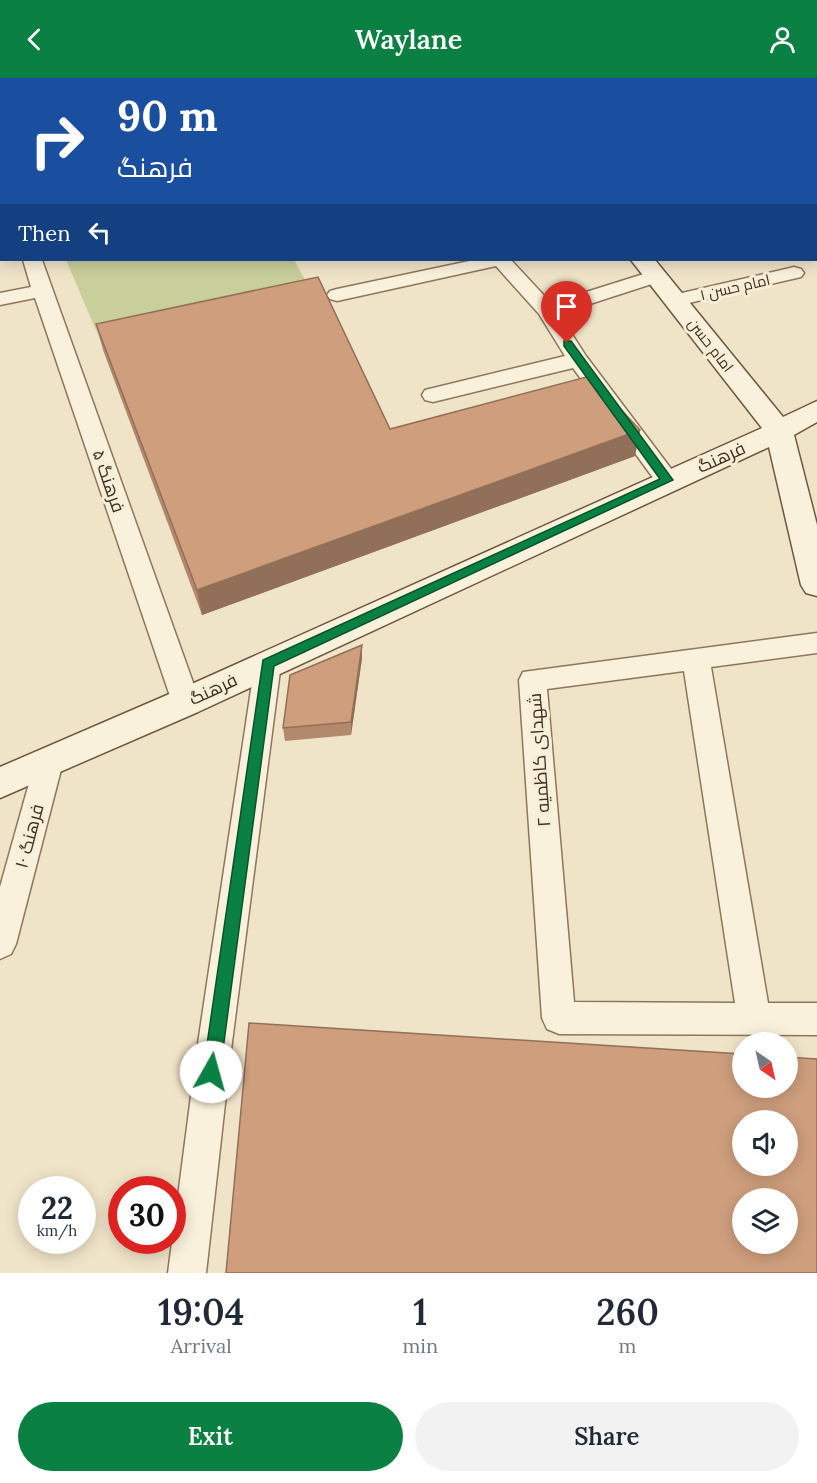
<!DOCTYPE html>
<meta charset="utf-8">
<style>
body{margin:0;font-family:Lora,Cairo,serif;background:#f2f2f3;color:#1f2937;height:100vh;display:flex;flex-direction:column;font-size:22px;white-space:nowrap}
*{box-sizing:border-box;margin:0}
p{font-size:20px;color:#747a83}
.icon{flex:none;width:33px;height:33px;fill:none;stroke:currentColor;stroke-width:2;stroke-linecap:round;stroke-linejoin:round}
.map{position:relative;height:1195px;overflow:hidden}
.side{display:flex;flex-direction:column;background:#fff;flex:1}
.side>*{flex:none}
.banner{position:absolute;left:0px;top:0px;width:818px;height:183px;box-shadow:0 3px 15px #0003;background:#1a4fa0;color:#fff;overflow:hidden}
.needle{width:39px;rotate:146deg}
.tools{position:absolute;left:732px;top:954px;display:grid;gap:12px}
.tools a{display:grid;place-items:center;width:66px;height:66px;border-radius:50%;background:#fff;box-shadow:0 3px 15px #0003;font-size:30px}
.speed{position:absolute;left:18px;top:1098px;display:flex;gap:12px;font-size:30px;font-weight:700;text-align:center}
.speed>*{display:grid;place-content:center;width:78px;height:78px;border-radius:50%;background:#fff;box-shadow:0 3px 15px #0003;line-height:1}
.speed small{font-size:15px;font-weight:400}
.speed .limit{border:9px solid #d22;background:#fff;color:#111}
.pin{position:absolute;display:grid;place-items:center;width:51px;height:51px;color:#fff;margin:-62px -26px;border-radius:50% 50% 50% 0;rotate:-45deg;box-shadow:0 0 6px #0007}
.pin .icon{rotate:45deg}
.me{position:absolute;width:66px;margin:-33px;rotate:7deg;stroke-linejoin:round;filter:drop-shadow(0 0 4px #0008)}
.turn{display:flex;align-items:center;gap:21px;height:126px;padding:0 18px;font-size:27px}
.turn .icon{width:78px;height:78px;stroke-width:2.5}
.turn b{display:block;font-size:42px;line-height:51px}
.then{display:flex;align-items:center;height:57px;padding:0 18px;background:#0003;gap:12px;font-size:22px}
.eta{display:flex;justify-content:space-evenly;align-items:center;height:102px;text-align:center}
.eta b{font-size:36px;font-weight:600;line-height:42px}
.primary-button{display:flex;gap:12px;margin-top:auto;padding:12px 18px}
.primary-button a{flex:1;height:69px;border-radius:36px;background:#0b8043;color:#fff;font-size:24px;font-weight:600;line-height:69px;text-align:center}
.primary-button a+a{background:#f2f2f3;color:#1f2937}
header{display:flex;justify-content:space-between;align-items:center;height:78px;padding:0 18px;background:#0b8043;color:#fff;font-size:27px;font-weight:600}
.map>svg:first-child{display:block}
.green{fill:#c9cf9b}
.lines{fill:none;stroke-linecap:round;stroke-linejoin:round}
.stream{fill:#6f938a;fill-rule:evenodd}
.street-casing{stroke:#8d765c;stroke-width:3}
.secondary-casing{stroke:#6f573f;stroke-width:3}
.street{fill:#faf1dc;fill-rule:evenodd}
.secondary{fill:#faf1dc;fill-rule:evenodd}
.wall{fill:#b2896c}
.shaded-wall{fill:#916f58}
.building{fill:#cf9f7d;stroke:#916f58;stroke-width:1.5;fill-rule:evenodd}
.route{fill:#0b8043;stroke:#07532c;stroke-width:1.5}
.labels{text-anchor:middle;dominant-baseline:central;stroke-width:6;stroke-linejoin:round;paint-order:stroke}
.far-street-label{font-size:15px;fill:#3d2e20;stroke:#f7eed8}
.street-label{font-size:18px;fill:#3d2e20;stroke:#f7eed8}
</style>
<header><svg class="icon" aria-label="back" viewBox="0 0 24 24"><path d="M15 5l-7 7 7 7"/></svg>Waylane<svg class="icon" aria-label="person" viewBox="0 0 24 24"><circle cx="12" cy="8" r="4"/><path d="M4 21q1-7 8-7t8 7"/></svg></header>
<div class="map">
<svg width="817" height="1195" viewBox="0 0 817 1195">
<rect width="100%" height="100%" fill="#f0e4c8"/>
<path class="green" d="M66 182H294L318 225 104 271Z"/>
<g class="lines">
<path class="stream" d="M0 54H2V58H0Z
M816 65H817V70H816Z"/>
<defs>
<path id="street" d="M285 0H326L327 2H286Z
M702 0H738L739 2H703Z
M816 3H817V13H816Z
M0 93H2V106H0Z
M816 111H817V123H816Z
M0 118H2V130H0Z
M23 182H42L200 624 196 632 186 635 176 632 172 624 35 220 0 227V215L31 209Z
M474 182H511L551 225 650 194H664L667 198 664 202 559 236 586 278 675 396 679 402 675 408 667 410 659 408 573 290 433 324 425 322 422 317 425 312 565 278 539 236 496 188 337 223 330 221 327 217 330 213 337 211Z
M794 189 801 191 804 195 801 199 676 228 669 226 666 222 669 218Z
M817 555V575L711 589 768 925H817V957L559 956 547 951 542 940 519 602 523 594ZM684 593 735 925 574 924 547 611Z
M268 575 277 578 281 585 231 972 206 1195H168L197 972 255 585 259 578Z
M49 672 59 676 63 684 16 866 11 876 0 881V809L35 684 39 676Z"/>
<path id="secondary" d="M478 0H498L499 2H479Z
M631 182H655L783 339 817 323V344L794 357 817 447V518L806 515 801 507 769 369 198 634 0 720V689L174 614 762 350Z"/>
</defs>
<use href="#street" class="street-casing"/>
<use href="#secondary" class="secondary-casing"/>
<use href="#street" class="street"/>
<use href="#secondary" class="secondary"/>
</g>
<path class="wall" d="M96 246 390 351 640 352 635 378 202 537 103 272Z
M362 567V580L351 657 285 663 283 650Z"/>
<path class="shaded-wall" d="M640 352 635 378 202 537 197 512Z
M362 567V580L351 657V644Z"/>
<path class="building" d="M318 199 390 351 590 298 640 352 197 512 96 246Z
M362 567 351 644 283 650 290 597Z
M249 945 742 976V1010H788V979L817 981V1195H226ZM742 1042H788V1088H742ZM742 1120H788V1166H742Z"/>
<path class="route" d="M564 263H571L673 402 274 588 220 994 217 1000 211 1002 205 1000 203 994 263 582 660 401 564 268Z"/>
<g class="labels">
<g class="far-street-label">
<text transform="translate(735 209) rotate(-13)">امام حسن ۱</text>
<text transform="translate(711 267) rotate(52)">امام حسن</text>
</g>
<g class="street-label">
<text transform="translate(721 379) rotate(-24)">فرهنگ</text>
<text transform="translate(109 403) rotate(71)">فرهنگ ۵</text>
<text transform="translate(213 611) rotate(-25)">فرهنگ</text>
<text transform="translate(539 682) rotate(-94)">شهدای کاظمیه ۲</text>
<text transform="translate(29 758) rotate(-75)">فرهنگ ۱۰</text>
</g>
</g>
</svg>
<div class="tools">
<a><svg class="needle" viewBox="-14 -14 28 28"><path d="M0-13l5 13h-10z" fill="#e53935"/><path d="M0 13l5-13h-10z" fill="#747a83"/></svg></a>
<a><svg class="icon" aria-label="sound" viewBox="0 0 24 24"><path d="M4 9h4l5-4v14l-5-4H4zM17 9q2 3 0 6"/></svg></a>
<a><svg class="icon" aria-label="layers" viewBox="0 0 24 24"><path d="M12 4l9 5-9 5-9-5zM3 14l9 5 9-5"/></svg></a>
</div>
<div class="speed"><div>22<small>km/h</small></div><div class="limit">30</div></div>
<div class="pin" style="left:567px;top:265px;background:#d93025"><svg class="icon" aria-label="arrive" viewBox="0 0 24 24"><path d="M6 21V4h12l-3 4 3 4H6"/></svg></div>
<svg class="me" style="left:211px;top:994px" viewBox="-20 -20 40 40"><circle r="19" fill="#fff"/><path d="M0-13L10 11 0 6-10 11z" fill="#0b8043"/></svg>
<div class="banner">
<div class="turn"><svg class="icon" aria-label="right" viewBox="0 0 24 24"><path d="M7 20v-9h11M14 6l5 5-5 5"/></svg><div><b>90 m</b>فرهنگ</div></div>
<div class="then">Then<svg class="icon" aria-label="left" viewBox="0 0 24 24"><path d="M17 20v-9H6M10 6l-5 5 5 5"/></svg></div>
</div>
</div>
<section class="side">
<div class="eta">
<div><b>19:04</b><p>Arrival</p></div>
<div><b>1</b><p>min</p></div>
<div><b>260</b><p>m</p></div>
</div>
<div class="primary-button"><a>Exit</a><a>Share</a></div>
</section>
